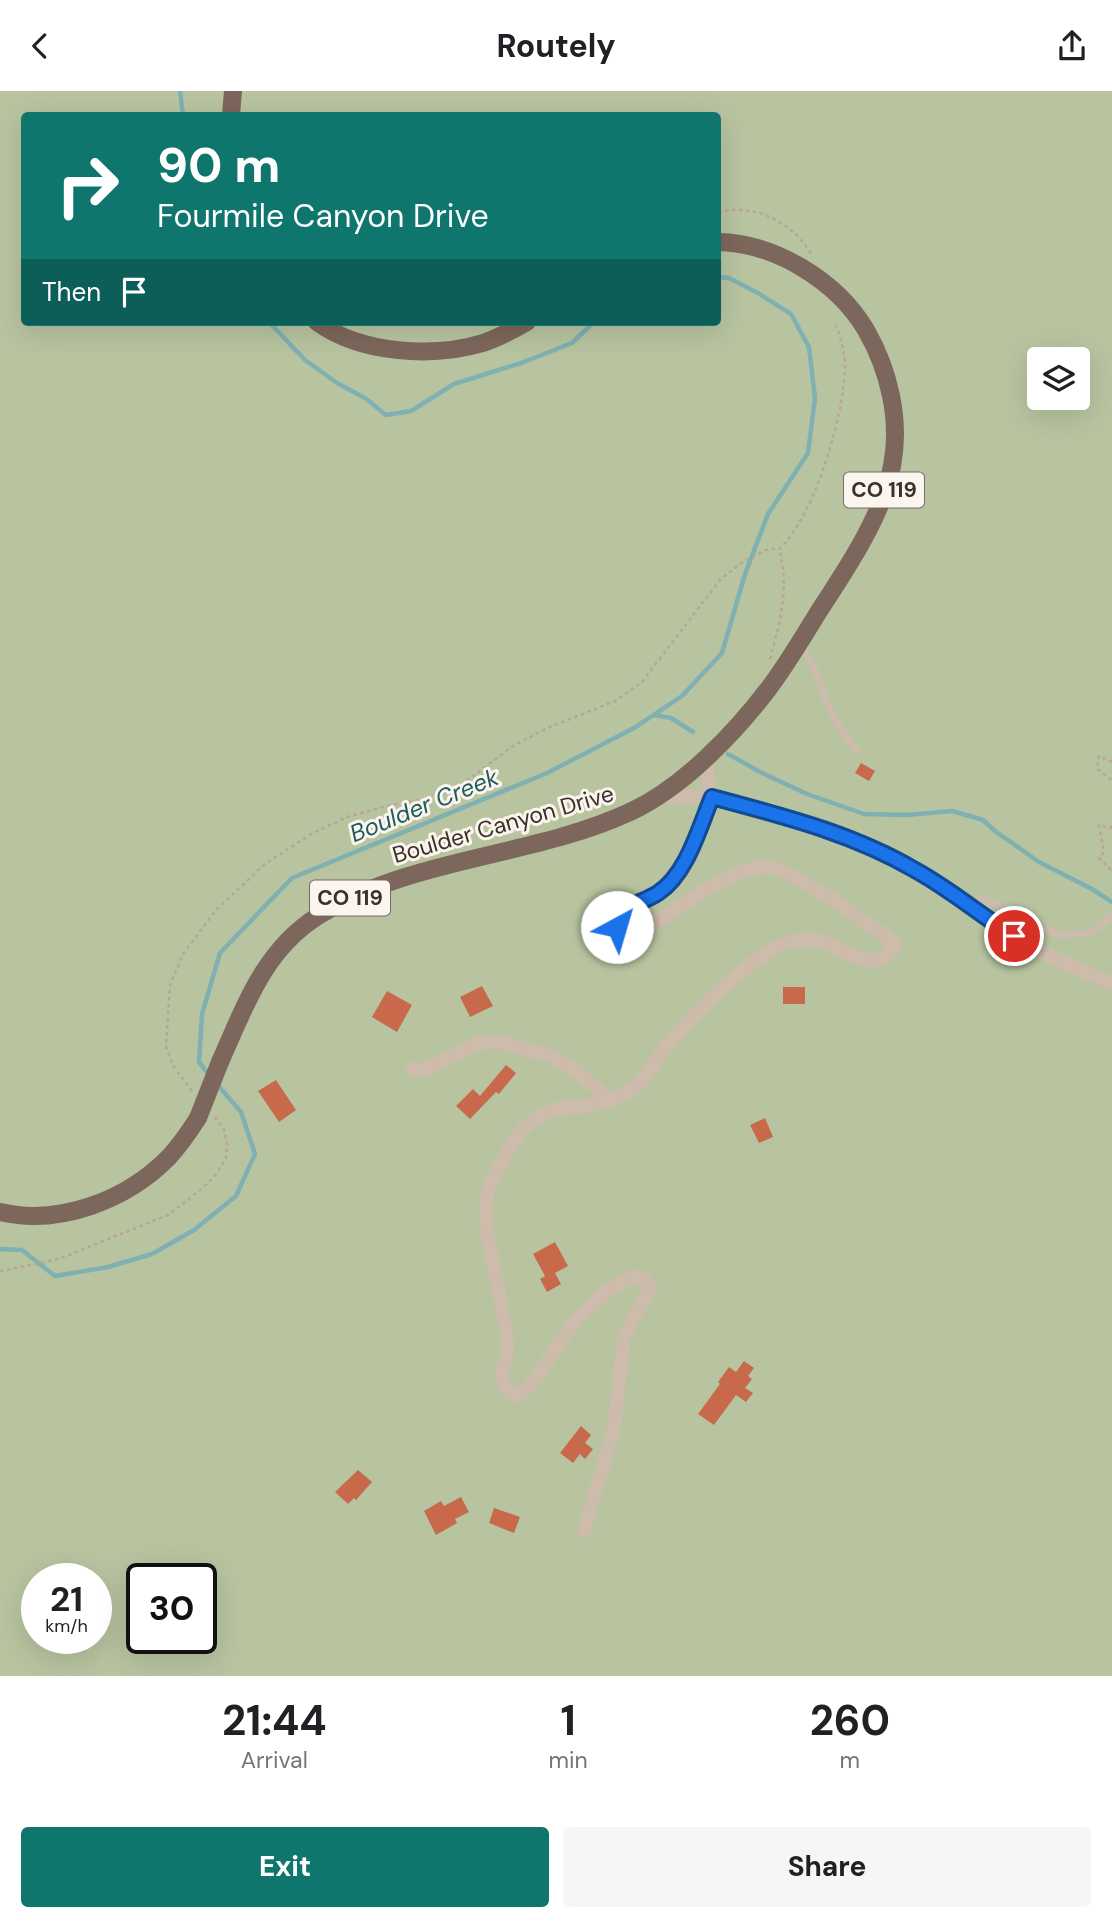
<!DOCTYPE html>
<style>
body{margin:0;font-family:"DM Sans",sans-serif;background:#f6f6f6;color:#202124;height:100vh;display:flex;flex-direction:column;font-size:26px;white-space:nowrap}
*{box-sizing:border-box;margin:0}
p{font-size:23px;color:#757577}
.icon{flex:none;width:38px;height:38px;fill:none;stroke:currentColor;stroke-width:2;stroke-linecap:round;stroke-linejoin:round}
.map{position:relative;height:1585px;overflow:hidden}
.panel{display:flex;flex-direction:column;background:#fff;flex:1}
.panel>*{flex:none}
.hud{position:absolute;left:21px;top:21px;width:700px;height:214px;border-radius:7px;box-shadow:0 7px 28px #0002;background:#0f766e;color:#fff;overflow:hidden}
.buttons{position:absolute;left:1027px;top:256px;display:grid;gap:14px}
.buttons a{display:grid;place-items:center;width:63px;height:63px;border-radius:7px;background:#fff;box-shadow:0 7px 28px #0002;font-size:35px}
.speed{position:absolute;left:21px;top:1472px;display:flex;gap:14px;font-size:35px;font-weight:700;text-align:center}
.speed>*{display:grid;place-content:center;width:91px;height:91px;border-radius:50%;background:#fff;box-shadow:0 7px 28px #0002;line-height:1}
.speed small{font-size:18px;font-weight:400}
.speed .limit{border:4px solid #111;border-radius:10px;background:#fff;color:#111}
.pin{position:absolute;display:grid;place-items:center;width:60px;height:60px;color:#fff;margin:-30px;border:4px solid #fff;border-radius:50%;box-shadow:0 2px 7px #0007}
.me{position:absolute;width:77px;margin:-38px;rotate:39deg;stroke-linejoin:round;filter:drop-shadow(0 0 5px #0008)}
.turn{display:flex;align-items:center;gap:24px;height:147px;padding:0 21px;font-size:32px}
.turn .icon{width:91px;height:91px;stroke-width:2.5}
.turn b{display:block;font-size:49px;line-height:60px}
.then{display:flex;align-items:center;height:66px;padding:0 21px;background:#0003;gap:14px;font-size:26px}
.eta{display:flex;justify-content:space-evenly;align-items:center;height:119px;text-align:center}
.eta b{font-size:42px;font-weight:700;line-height:49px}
.button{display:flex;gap:14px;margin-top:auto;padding:14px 21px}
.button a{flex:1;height:80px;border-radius:7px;background:#0f766e;color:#fff;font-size:28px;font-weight:700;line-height:80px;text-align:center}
.button a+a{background:#f6f6f6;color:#202124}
header{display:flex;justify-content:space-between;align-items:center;height:91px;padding:0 21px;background:#fff;font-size:32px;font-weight:700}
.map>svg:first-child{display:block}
.green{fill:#b8c4a0;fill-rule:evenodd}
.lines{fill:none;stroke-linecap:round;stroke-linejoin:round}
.stream{stroke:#7fb0b2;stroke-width:4.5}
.building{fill:#c8694b}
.path{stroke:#b9a596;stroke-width:2.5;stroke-dasharray:3.5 3.5;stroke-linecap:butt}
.lane{stroke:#cdbbac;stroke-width:7}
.street{stroke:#cdbbac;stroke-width:14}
.primary{stroke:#7d675c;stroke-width:18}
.primary-bridge{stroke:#7d675c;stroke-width:18}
.route-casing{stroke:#114b97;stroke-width:18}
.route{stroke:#1a73e8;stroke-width:12}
.labels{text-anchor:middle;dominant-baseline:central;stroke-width:6;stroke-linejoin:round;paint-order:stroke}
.shield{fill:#fbf5ee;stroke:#756b66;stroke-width:2}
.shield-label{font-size:21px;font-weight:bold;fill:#3b302b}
.street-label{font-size:23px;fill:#3b302b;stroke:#fbf5ee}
.water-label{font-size:24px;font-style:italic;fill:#1f5a5e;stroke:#fbf5ee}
</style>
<header><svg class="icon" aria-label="back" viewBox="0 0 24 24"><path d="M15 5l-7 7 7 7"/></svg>Routely<svg class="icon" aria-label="share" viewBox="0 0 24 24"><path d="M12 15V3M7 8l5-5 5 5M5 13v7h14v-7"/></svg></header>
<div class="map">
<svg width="1112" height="1585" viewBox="0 0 1112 1585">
<rect width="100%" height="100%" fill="#f4ebe1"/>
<path class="green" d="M0 0H1112V1585H0ZM24 24H718V231H24ZM1040 268H1078V306H1040ZM37 1488H96V1547H37ZM142 1488H201V1547H142Z"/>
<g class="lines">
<path class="stream" d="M180 0 183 24
M269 231 305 269 337 292 365 307 386 324 411 320 454 293 521 272 572 252 594 231
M654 624 671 627 693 641
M728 663 760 681 807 703 864 723 907 724 952 720 983 729 995 740 1039 771 1092 798 1112 811
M210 985 199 971 202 923 220 862 292 787 547 682 634 637 682 605 722 562 745 483 768 423 808 362 815 307 809 256 791 223 758 202 729 187 718 186
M0 1158 22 1159 55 1185 108 1176 152 1163 194 1139 236 1105 255 1063 241 1021 216 992"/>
</g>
<path class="building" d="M861 672 875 680 869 690 855 682Z
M482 895 493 915 470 926 460 906Z
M783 896H805V913H783Z
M387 900 412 914 397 941 372 926Z
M506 974 516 982 499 1003 496 1001 470 1028 456 1015 473 998 480 1005Z
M276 989 296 1019 279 1031 258 1000Z
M765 1027 773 1046 759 1052 750 1034Z
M555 1151 568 1175 555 1182 561 1193 547 1201 540 1188 545 1185 533 1163Z
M744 1270 754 1277 748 1285 752 1288 745 1297 753 1302 746 1311 736 1304 714 1334 698 1323 720 1293 718 1291 729 1276 736 1281Z
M581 1335 591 1344 585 1352 593 1358 585 1368 580 1363 573 1372 560 1362Z
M358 1379 372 1391 356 1409 354 1407 348 1413 335 1401Z
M461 1406 469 1421 455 1428 457 1432 436 1444 424 1420 441 1410 444 1415Z
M494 1417 520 1426 514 1442 489 1432Z"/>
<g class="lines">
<path class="path" d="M718 121C756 112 792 131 812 164
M770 568C780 532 790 495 779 458
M1112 671 1099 665 1097 678 1112 689
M1112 735 1110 737 1099 734 1104 761 1099 767 1112 780
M192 1000 174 976 166 956 170 894 183 863 216 819 265 773 311 743 347 726 387 715 439 705 462 693 513 655 545 638 615 610 642 591 720 489 741 472 768 458H779C814 427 844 324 845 277 845 262 841 248 836 234
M0 1180 59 1168 168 1124 198 1101 214 1086 226 1068 227 1053 224 1038 215 1026"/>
<path class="lane" d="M801 554 815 579 827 612 838 634 857 660
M968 813 984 807 1052 841 1064 844 1088 842 1095 839 1112 824"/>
<path class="street" d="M657 707C700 701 732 710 772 722 821 737 870 752 915 778 944 795 970 817 998 835 1034 859 1072 877 1112 892
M412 977 421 980 476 953 496 950 552 965 580 983 609 1008
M584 1440 614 1337 624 1245 650 1197 645 1189 633 1185 608 1199 574 1231 530 1295 517 1305C510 1301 505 1297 503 1290 499 1278 506 1270 507 1259 508 1242 501 1213 498 1196 493 1170 485 1144 486 1117 486 1111 487 1102 489 1096 495 1082 514 1048 524 1037 534 1028 548 1020 561 1017 570 1016 579 1017 588 1015 605 1011 628 1005 640 992 651 980 659 965 668 953 690 927 758 858 789 851 801 848 814 848 826 852 852 861 874 885 895 855 886 843 874 837 862 829 851 822 842 814 831 807 816 799 786 778 769 776 736 772 671 822 643 841 632 845 626 844 617 837L616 829 619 823C631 813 646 810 658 802 687 783 699 737 712 706 707 691 706 680 709 664"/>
<path class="primary" d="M231 24 233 0
M317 231C361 263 433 267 483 252 499 247 513 239 527 231
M220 971C245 915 264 859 318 825 413 765 532 767 632 720 683 696 735 642 769 597 788 572 804 544 821 517 848 476 883 423 892 375 901 329 889 279 866 239 837 190 775 152 718 151
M0 1121C60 1135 127 1109 169 1066 180 1054 189 1041 198 1027"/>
<path class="primary-bridge" d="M198 1027 220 971"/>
</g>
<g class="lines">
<defs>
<path id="route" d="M617 836 616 829 619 823C630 813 646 810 658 802 687 783 699 737 712 706 782 725 852 742 915 779 950 798 980 824 1014 845"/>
</defs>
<use href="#route" class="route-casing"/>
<use href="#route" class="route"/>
</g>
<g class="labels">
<g class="shield">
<rect x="844" y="381.5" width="80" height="35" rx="5"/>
<rect x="310" y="789.5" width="80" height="35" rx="5"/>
</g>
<g class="shield-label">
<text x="884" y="399">CO 119</text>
<text x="350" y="807">CO 119</text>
</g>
<g class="street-label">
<text transform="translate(503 733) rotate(-16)">Boulder Canyon Drive</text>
</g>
<g class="water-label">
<text transform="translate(424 714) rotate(-22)">Boulder Creek</text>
</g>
</g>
</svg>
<div class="buttons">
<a><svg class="icon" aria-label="layers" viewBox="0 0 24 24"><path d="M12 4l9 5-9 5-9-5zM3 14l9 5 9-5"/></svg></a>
</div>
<div class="speed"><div>21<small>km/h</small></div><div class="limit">30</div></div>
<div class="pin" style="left:1014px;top:845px;background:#d93025"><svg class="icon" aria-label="arrive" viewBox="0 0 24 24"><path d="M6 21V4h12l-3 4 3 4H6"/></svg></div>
<svg class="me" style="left:617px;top:836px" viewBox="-20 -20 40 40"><circle r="19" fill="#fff"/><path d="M0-13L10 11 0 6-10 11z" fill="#1a73e8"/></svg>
<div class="hud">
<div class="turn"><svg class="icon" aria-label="right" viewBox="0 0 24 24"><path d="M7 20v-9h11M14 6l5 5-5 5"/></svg><div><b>90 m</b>Fourmile Canyon Drive</div></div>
<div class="then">Then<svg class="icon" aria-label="arrive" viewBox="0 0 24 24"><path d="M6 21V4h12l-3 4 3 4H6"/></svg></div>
</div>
</div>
<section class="panel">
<div class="eta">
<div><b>21:44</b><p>Arrival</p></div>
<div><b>1</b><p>min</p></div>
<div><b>260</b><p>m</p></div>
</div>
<div class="button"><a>Exit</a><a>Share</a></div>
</section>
